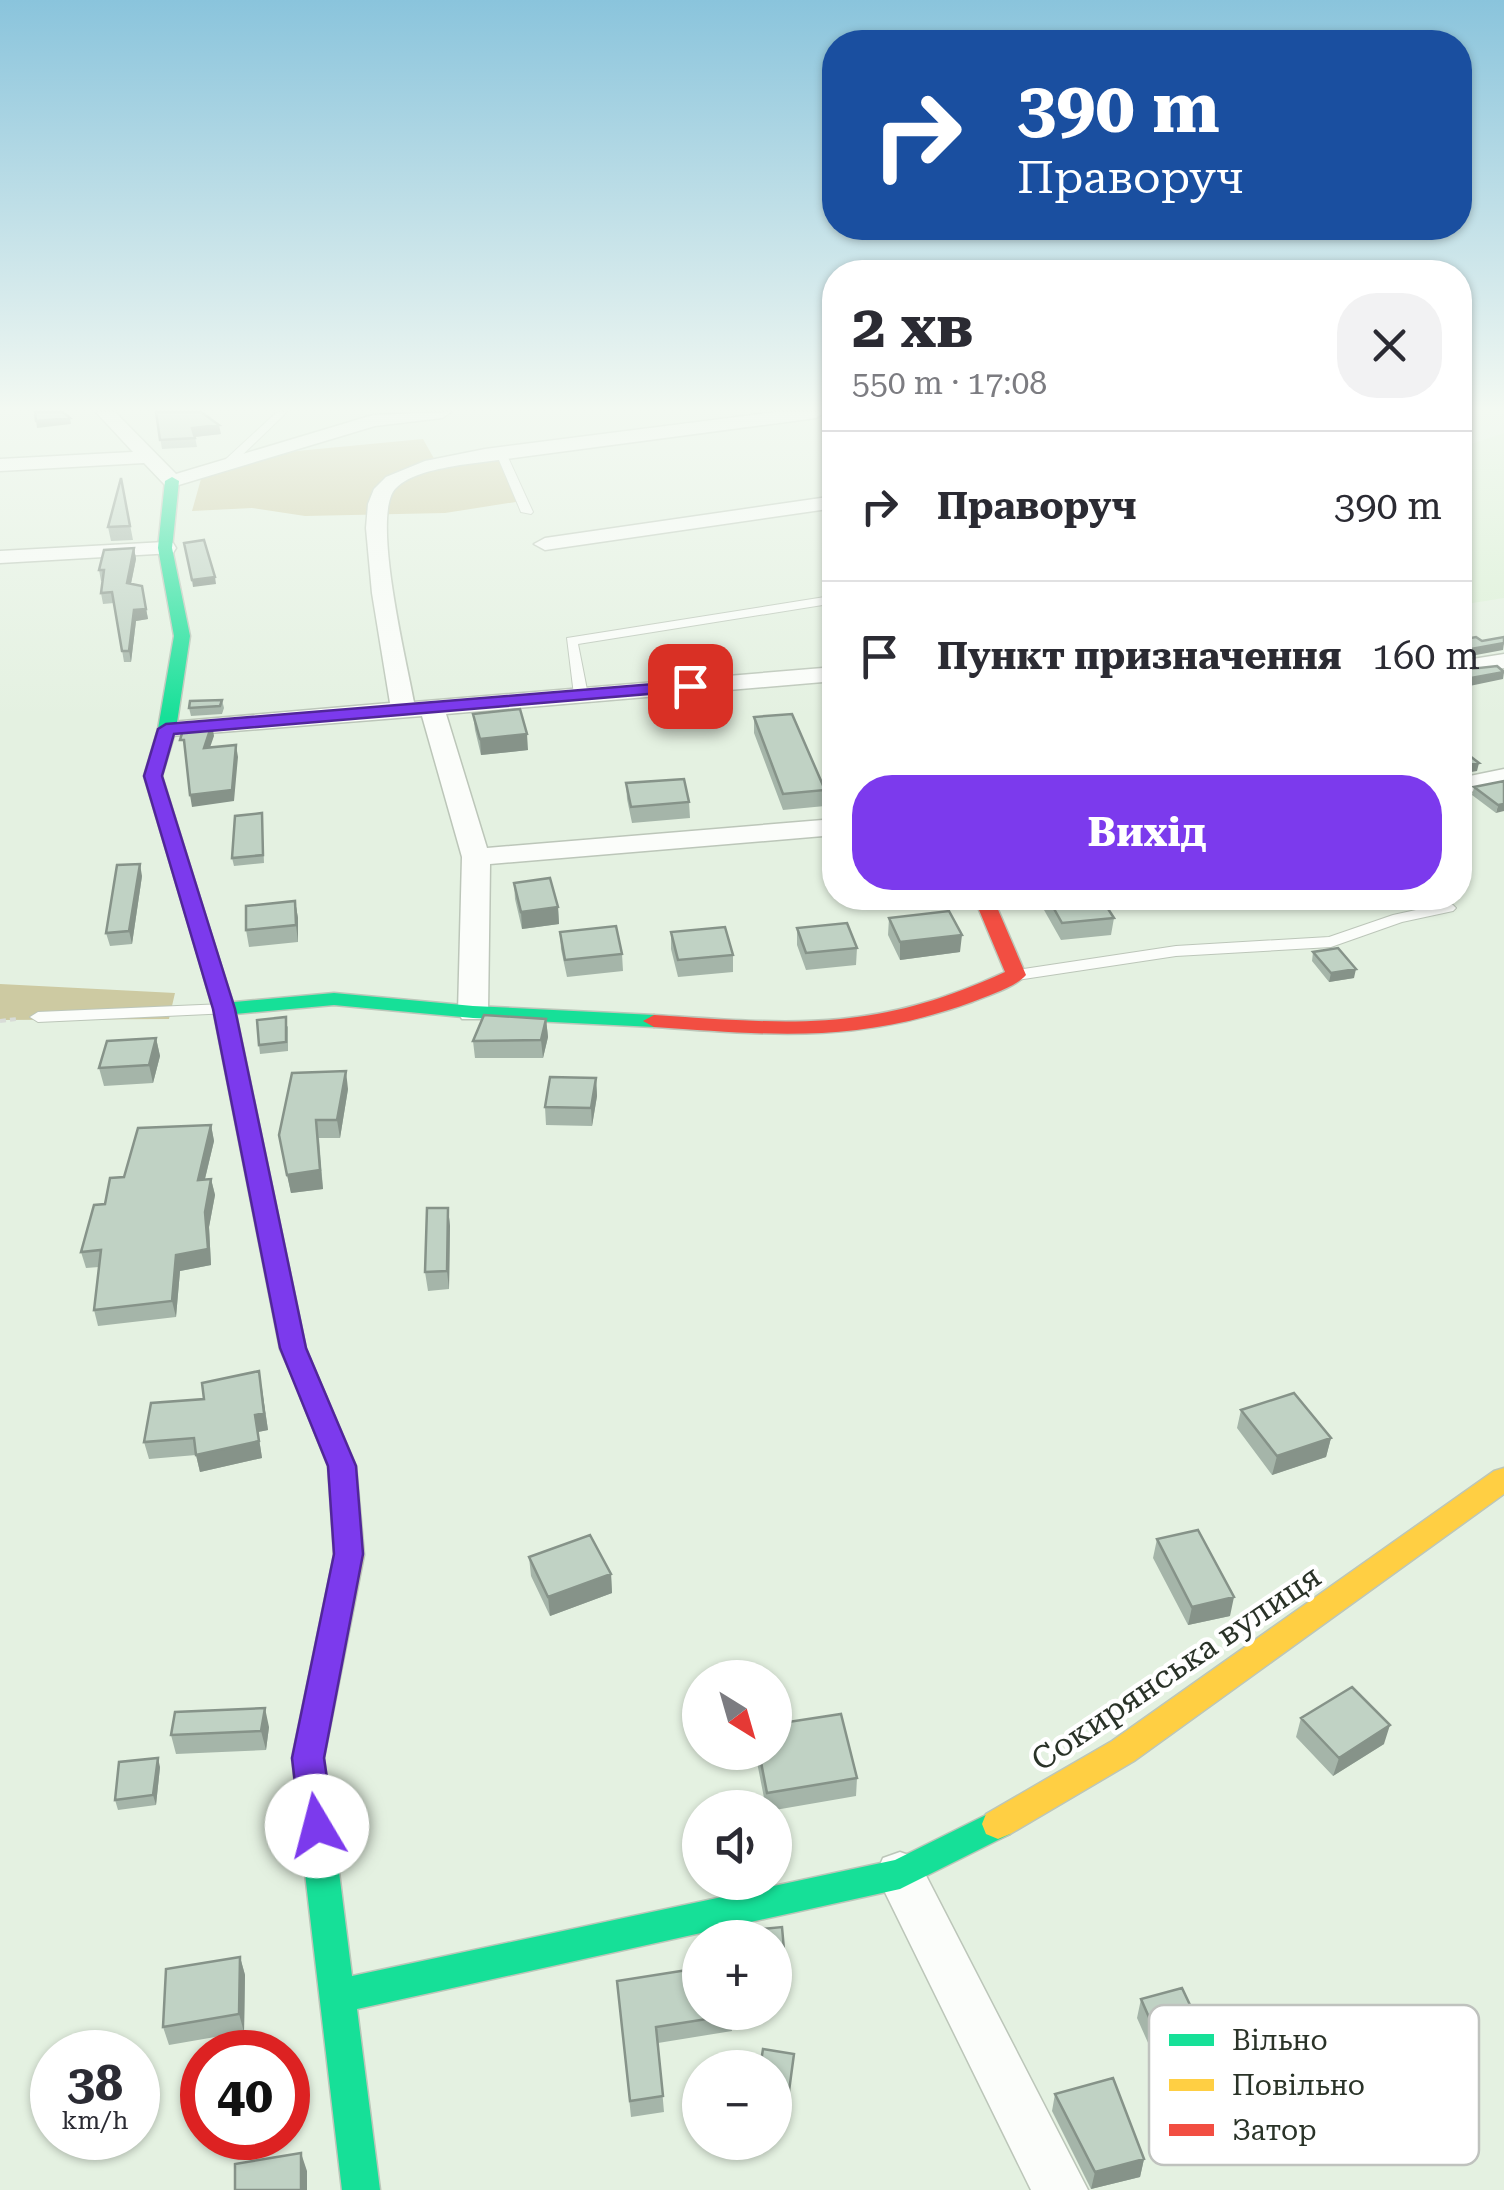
<!DOCTYPE html>
<html lang="uk">
<meta charset="utf-8">
<style>
body{margin:0;font-family:"Roboto Serif",serif;background:#f2f2f3;color:#2b2b33;height:100vh;display:flex;flex-direction:column;font-size:38px;white-space:nowrap}
*{box-sizing:border-box;margin:0}
p{font-size:32px;color:#7c7c81}
.icon{flex:none;width:55px;height:55px;fill:none;stroke:currentColor;stroke-width:2;stroke-linecap:round;stroke-linejoin:round}
.map{position:relative;flex:1;overflow:hidden}
.sheet{position:absolute;left:822px;top:260px;width:650px;height:650px;display:flex;flex-direction:column;background:#fff;border-radius:40px;box-shadow:0 2px 8px #0004}
.sheet>*{flex:none}
.hud{position:absolute;left:822px;top:30px;width:650px;height:210px;border-radius:40px;box-shadow:0 2px 8px #0004;background:#1a4fa0;color:#fff;overflow:hidden}
.needle{width:65px;rotate:143deg}
.tools{position:absolute;left:682px;top:1660px;display:grid;gap:20px}
.tools a{display:grid;place-items:center;width:110px;height:110px;border-radius:50%;background:#fff;box-shadow:0 2px 8px #0004;font-size:50px}
.speed{position:absolute;left:30px;top:2030px;display:flex;gap:20px;font-size:50px;font-weight:700;text-align:center}
.speed>*{display:grid;place-content:center;width:130px;height:130px;border-radius:50%;background:#fff;box-shadow:0 2px 8px #0004;line-height:1}
.speed small{font-size:25px;font-weight:400}
.speed .limit{border:15px solid #d22;background:#fff;color:#111}
.pin{position:absolute;display:grid;place-items:center;width:85px;height:85px;color:#fff;margin:-42px;border-radius:20px;box-shadow:0 5px 15px #0006}
.me{position:absolute;width:110px;margin:-55px;rotate:352deg;stroke-linejoin:round;filter:drop-shadow(0 0 8px #0008)}
.turn{display:flex;align-items:center;gap:35px;height:210px;padding:0 30px;font-size:45px}
.turn .icon{width:130px;height:130px;stroke-width:2.5}
.turn b{display:block;font-size:70px;line-height:85px}
.round{display:grid;place-items:center;flex:none;width:105px;height:105px;border-radius:40px;background:#f2f2f3}
.head{display:flex;align-items:center;justify-content:space-between;height:170px;padding:0 30px}
h1{font-size:60px;font-weight:700;line-height:75px}
.cta{display:flex;gap:20px;margin-top:auto;padding:20px 30px}
.cta a{flex:1;height:115px;border-radius:40px;background:#7c3aed;color:#fff;font-size:40px;font-weight:700;line-height:115px;text-align:center}
ul{padding:0;list-style:none}
li{display:flex;align-items:center;gap:30px;height:150px;padding:0 30px;border-top:2px solid #e1e1e2}
li div{flex:1}
li b{display:block;font-size:38px}
li em{font-style:normal}
.map>svg:first-child{display:block}
.built{fill:#dbf0d5}
.forest{fill:#cdcaa2}
.lines{fill:none;stroke-linecap:round;stroke-linejoin:round}
.lane-casing{stroke:#bcc6b9;stroke-width:2}
.street-casing{stroke:#bcc6b9;stroke-width:3}
.fast-casing{stroke:#bcc6b9;stroke-width:3}
.slow-casing{stroke:#bcc6b9;stroke-width:3}
.jam-casing{stroke:#bcc6b9;stroke-width:3}
.path{stroke:#d8dcd7;stroke-width:4;stroke-dasharray:6 4;stroke-linecap:butt}
.lane{fill:#fbfdfa;fill-rule:evenodd}
.street{fill:#fbfdfa;fill-rule:evenodd}
.fast{fill:#16e098;fill-rule:evenodd}
.slow{fill:#ffcf43;fill-rule:evenodd}
.jam{fill:#f24e42;fill-rule:evenodd}
.wall{fill:#a5b5a9}
.shaded-wall{fill:#869389}
.building{fill:#c0d2c4;stroke:#869389;stroke-width:2.5}
.route{fill:#7c3aed;stroke:#51269a;stroke-width:2.5}
.labels{text-anchor:middle;dominant-baseline:central;stroke-width:9;stroke-linejoin:round;paint-order:stroke}
.near-street-label{font-size:32px;fill:#2a3328;stroke:#fff}
.key{fill:#fff;stroke:#bfc2be;stroke-width:2.5}
.key-label{font-size:28px;fill:#2a3328}
</style>
<div class="map">
<svg width="1504" height="2190" viewBox="0 0 1504 2190">
<rect width="100%" height="100%" fill="#e4f1e1"/>
<path class="built" d="M1504 433V598L1460 605V448Z"/>
<path class="forest" d="M423 439 436 462 498 459 522 501 445 513 305 516 252 508 192 511 201 479 276 453Z
M0 984 175 993 169 1019 0 1020Z"/>
<g class="lines">
<defs>
<path id="lane" d="M277 412H287L234 463H226V459Z
M497 451 506 453 533 512 531 514 521 512 496 453Z
M831 596 835 597V603L578 644 588 695 581 699 574 695 567 638Z
M1448 903 1453 905 1456 908 1453 911 1402 922 1331 947 1176 956 1017 980 1009 975 1017 970 1176 946 1329 937 1393 915Z
M224 1004 232 1009 230 1013 38 1022 30 1017 38 1012Z"/>
<path id="street" d="M96 412H115L176 474 373 415 451 412 442 418 375 426 172 487 165 485 144 463 0 471V459L133 452Z
M775 412H825L816 418 460 465C439 469 410 473 395 489 371 517 407 663 414 702L835 667V681L446 714 487 848 835 819V835L490 864 488 1012 484 1019H462L458 1012 462 857 422 716 171 736 159 729 171 722 390 703 372 593 366 528 368 504 374 489 386 477 425 461 485 449Z
M835 496V508L545 550 534 544 545 538Z
M165 542 173 543 176 548 173 553 0 563V551Z
M1504 654V668L1460 675V661Z
M1504 769V785L1460 794V778Z
M900 1852 917 1858 1088 2190H1031L876 1874 883 1858Z"/>
<path id="fast" d="M172 477 179 481 172 548 190 636 176 729 162 776 217 953 207 959 197 953 144 776 158 729 174 636 158 548 165 481Z
M334 993 473 1006 654 1015 665 1021 654 1027 473 1018 334 1005 224 1015 213 1009 224 1003Z
M998 1809 1010 1814 1014 1824 1010 1834 900 1889 357 2009 380 2190H342L303 1856 308 1845 320 1841 332 1845 337 1856 352 1976 895 1860Z"/>
<path id="slow" d="M313 1386 322 1389 326 1396 356 1466 364 1555 324 1758 337 1856 332 1867 320 1871 308 1867 303 1856 292 1758 334 1555 328 1466 300 1396 304 1389Z
M1504 1468V1494L1134 1761 1010 1834 998 1839 986 1834 982 1824 986 1814 1112 1741 1494 1471Z"/>
<path id="jam" d="M974 898H993L1026 975C1014 988 989 995 972 1002 857 1044 772 1035 654 1027L643 1021 654 1015C793 1024 873 1033 1005 972Z
M207 947 217 953 235 1009 306 1349 326 1396 322 1403 313 1406 304 1403 280 1349 213 1009 197 953Z"/>
</defs>
<use href="#lane" class="lane-casing"/>
<use href="#street" class="street-casing"/>
<use href="#fast" class="fast-casing"/>
<use href="#slow" class="slow-casing"/>
<use href="#jam" class="jam-casing"/>
<path class="path" d="M0 1021 17 1019"/>
<use href="#lane" class="lane"/>
<use href="#street" class="street"/>
<use href="#fast" class="fast"/>
<use href="#slow" class="slow"/>
<use href="#jam" class="jam"/>
</g>
<path class="wall" d="M156 412 221 434 195 437 197 447 162 449Z
M121 478 133 540 111 541 108 527Z
M134 548 136 559 131 584 142 586 148 619 136 621 131 662H124L114 603 103 604 101 593 102 581H101L99 570Z
M222 700 224 708 222 714 191 716 189 708Z
M473 714 528 750 481 755 475 730Z
M754 717 825 790V806L783 810 754 733Z
M1504 781 1496 813 1472 795 1474 787Z
M626 783 689 802 690 818 632 823 627 799Z
M262 813 264 863 234 866 232 858Z
M142 876 132 944 110 946 106 933Z
M514 883 558 907 559 924 522 929 515 899Z
M1045 898H1101L1114 918 1111 935 1061 940 1044 910Z
M295 901 298 918V942L249 947 246 930Z
M889 918 960 952 900 960 888 935Z
M797 928 857 948 856 965 806 970 797 945Z
M560 932 622 954 623 971 567 977 561 949Z
M671 932 733 955V972L678 977 671 949Z
M1313 952 1354 978 1329 982 1312 961Z
M546 1019 548 1037 543 1058H475L473 1041Z
M288 1026V1051L260 1054 259 1045Z
M156 1038 160 1056 153 1083 104 1086 99 1068Z
M596 1078 597 1096 592 1126 546 1125 545 1107Z
M348 1089 340 1138H319L323 1189 291 1193 279 1135Z
M211 1125 214 1141 205 1179H211L215 1195 209 1227 211 1265 180 1271 176 1317 98 1326 94 1310 99 1267 86 1268 81 1252 105 1204 124 1177Z
M448 1208 450 1226 449 1289 428 1291 425 1272Z
M262 1388 268 1430 258 1432 262 1458 200 1472 196 1455 149 1459 144 1442 204 1399Z
M1241 1410 1331 1438 1326 1457 1272 1475 1237 1428Z
M1157 1539 1230 1616 1188 1625 1153 1558Z
M529 1557 611 1574 612 1593 550 1616 531 1576Z
M1301 1718 1384 1744 1333 1776 1296 1737Z
M269 1727 266 1750 176 1754 171 1735Z
M755 1752H775L857 1778 856 1796 775 1810V1808H766Z
M160 1767 156 1805 118 1810 115 1800Z
M775 1938 786 1973V1982L775 1983Z
M240 1957 245 1975 244 2032 169 2045 163 2027Z
M617 1981 731 2012 732 2031 658 2043 664 2112 631 2117Z
M1141 1999 1207 2041 1202 2059 1161 2072 1137 2018Z
M794 2054 786 2115 775 2113V2068Z
M1055 2094 1144 2159 1140 2177 1091 2189 1052 2111Z"/>
<path class="shaded-wall" d="M70 418 71 424 37 428 36 421Z
M219 425 221 434 194 437 192 428Z
M134 548 136 559 129 593 127 583Z
M215 577 216 584 193 587 192 580Z
M146 609 148 619 136 621 131 662 129 651 134 610Z
M1504 643 1503 650 1460 658V651Z
M1504 672 1503 679 1460 688V680Z
M212 724 214 736 206 759 204 748Z
M527 734 528 750 481 755 480 739Z
M236 745 238 757 234 801 192 807 190 795Z
M1479 763 1477 771 1460 774 1461 766Z
M1504 804V811L1496 813 1498 805Z
M140 864 142 876 132 944 129 931Z
M295 901 298 918V942L296 925Z
M558 907 559 924 522 929 521 912Z
M962 935 960 952 900 960V942Z
M1356 969 1354 978 1329 982 1331 973Z
M546 1019 548 1037 543 1058 541 1040Z
M156 1038 160 1056 153 1083 149 1065Z
M346 1071 348 1089 340 1138 337 1120Z
M596 1078 597 1096 592 1126 591 1108Z
M316 1120 323 1189 291 1193 287 1175Z
M211 1125 214 1141 201 1195 198 1180Z
M211 1179 215 1195 209 1227 211 1265 180 1271 176 1317 172 1301 176 1255 205 1212Z
M448 1208 450 1226 449 1289 447 1271Z
M259 1371 268 1430 258 1432 262 1458 200 1472 196 1455Z
M1331 1438 1326 1457 1272 1475 1277 1456Z
M611 1574 612 1593 550 1616 548 1597Z
M1234 1597 1230 1616 1188 1625 1192 1607Z
M265 1708 269 1727 266 1750 261 1731Z
M1390 1725 1384 1744 1333 1776 1339 1758Z
M158 1758 160 1767 156 1805 153 1795Z
M240 1957 245 1975 244 2032 239 2014Z
M1207 2041 1202 2059 1161 2072 1165 2054Z
M301 2153 307 2171V2190H301Z
M1144 2159 1140 2177 1091 2189 1095 2172Z"/>
<path class="building" d="M35 412H63L70 418 36 421Z
M156 412H201L219 425 192 428 195 438 160 440Z
M121 478 130 526 108 527Z
M204 540 215 577 192 580 184 543Z
M134 548 127 583 142 586 146 609 134 610 129 651H122L112 592 101 593 104 570H99L104 550Z
M1476 637 1482 641 1504 637V643L1460 651V640Z
M1497 666 1504 672 1460 680V670Z
M222 700 220 706 189 708 190 701Z
M520 709 527 734 480 739 473 714Z
M792 714 825 790 783 794 754 717Z
M212 724 204 748 236 745 232 790 190 795 184 740H180L184 727Z
M1462 750 1479 763 1461 766 1460 770V751Z
M684 779 689 802 631 807 626 783Z
M1504 781V804L1498 805 1474 787Z
M262 813 263 855 232 858 235 816Z
M140 864 129 931 106 933 117 865Z
M550 878 558 907 521 912 514 883Z
M1048 898H1101L1114 918 1062 923Z
M295 901 296 925 246 930V906Z
M949 911 962 935 900 942 889 918Z
M847 923 857 948 806 953 797 928Z
M616 926 622 954 565 960 560 932Z
M725 927 733 955 678 960 671 932Z
M1338 948 1356 969 1331 973 1313 952Z
M484 1015 546 1019 541 1040 473 1041Z
M286 1017V1042L259 1045 257 1020Z
M156 1038 149 1065 99 1068 107 1041Z
M346 1071 337 1120H316L320 1170 287 1175 279 1135 292 1073Z
M550 1077 596 1078 591 1108 545 1107Z
M211 1125 198 1180 211 1179 205 1212 208 1249 176 1255 172 1301 94 1310 101 1250 81 1252 94 1205 105 1204 110 1178 124 1177 138 1128Z
M427 1208H448L447 1271 425 1272Z
M259 1371 264 1413 255 1415 259 1441 196 1455 194 1438 144 1442 151 1403 204 1399 202 1383Z
M1294 1393 1331 1438 1277 1456 1241 1410Z
M1198 1530 1234 1597 1192 1607 1157 1539Z
M590 1535 611 1574 548 1597 529 1557Z
M1352 1687 1390 1725 1339 1758 1301 1718Z
M265 1708 261 1731 171 1735 175 1712Z
M841 1714 857 1778 767 1793 759 1752H775V1724Z
M158 1758 153 1795 115 1800 119 1762Z
M782 1927 786 1973H775V1938H744L743 1931Z
M240 1957 239 2014 163 2027 166 1969Z
M700 1968V2012H731L732 2015 656 2027 663 2096 630 2101 617 1981Z
M1182 1988 1207 2041 1165 2054 1141 1999Z
M763 2049 794 2054 787 2106 775 2104V2068H760Z
M1113 2078 1144 2159 1095 2172 1055 2094Z
M301 2153V2190H235V2164Z"/>
<linearGradient id="sky" x2="0" y2="1"><stop stop-color="#8ac4dc"/><stop offset="0.57" stop-color="#f3f9f2"/><stop offset="1" stop-color="#f3f9f2" stop-opacity="0"/></linearGradient>
<rect width="1504" height="718" fill="url(#sky)"/>
<path class="route" d="M690 681 698 686 696 690 174 734 162 776 235 1009 306 1348 356 1466 363 1554 324 1758 334 1826 329 1837 317 1841 305 1837 300 1826 292 1758 334 1554 328 1466 280 1348 213 1009 144 776 158 729 166 724Z"/>
<g class="labels">
<g class="near-street-label">
<text transform="translate(1176 1668) rotate(-34)">Сокирянська вулиця</text>
</g>
</g>
<rect x="1149" y="2005" width="330" height="160" rx="15" class="key"/>
<rect x="1169" y="2034" width="45" height="12" fill="#16e098"/>
<rect x="1169" y="2079" width="45" height="12" fill="#ffcf43"/>
<rect x="1169" y="2124" width="45" height="12" fill="#f24e42"/>
<g class="key-label">
<text x="1232" y="2050">Вільно</text>
<text x="1232" y="2095">Повільно</text>
<text x="1232" y="2140">Затор</text>
</g>
</svg>
<div class="tools">
<a><svg class="needle" viewBox="-14 -14 28 28"><path d="M0-13l5 13h-10z" fill="#e53935"/><path d="M0 13l5-13h-10z" fill="#7c7c81"/></svg></a>
<a><svg class="icon" aria-label="sound" viewBox="0 0 24 24"><path d="M4 9h4l5-4v14l-5-4H4zM17 9q2 3 0 6"/></svg></a>
<a>+</a>
<a>−</a>
</div>
<div class="speed"><div>38<small>km/h</small></div><div class="limit">40</div></div>
<div class="pin" style="left:690px;top:686px;background:#d93025"><svg class="icon" aria-label="arrive" viewBox="0 0 24 24"><path d="M6 21V4h12l-3 4 3 4H6"/></svg></div>
<svg class="me" style="left:317px;top:1826px" viewBox="-20 -20 40 40"><circle r="19" fill="#fff"/><path d="M0-13L10 11 0 6-10 11z" fill="#7c3aed"/></svg>
<div class="hud">
<div class="turn"><svg class="icon" aria-label="right" viewBox="0 0 24 24"><path d="M7 20v-9h11M14 6l5 5-5 5"/></svg><div><b>390 m</b>Праворуч</div></div>
</div>
<section class="sheet">
<div class="head"><div><h1>2 хв</h1><p>550 m · 17:08</p></div><a class="round"><svg class="icon" aria-label="close" viewBox="0 0 24 24"><path d="M6 6l12 12M18 6L6 18"/></svg></a></div>
<ul>
<li><svg class="icon" aria-label="right" viewBox="0 0 24 24"><path d="M7 20v-9h11M14 6l5 5-5 5"/></svg><div><b>Праворуч</b></div><em>390 m</em></li>
<li><svg class="icon" aria-label="arrive" viewBox="0 0 24 24"><path d="M6 21V4h12l-3 4 3 4H6"/></svg><div><b>Пункт призначення</b></div><em>160 m</em></li>
</ul>
<div class="cta"><a>Вихід</a></div>
</section>
</div>
